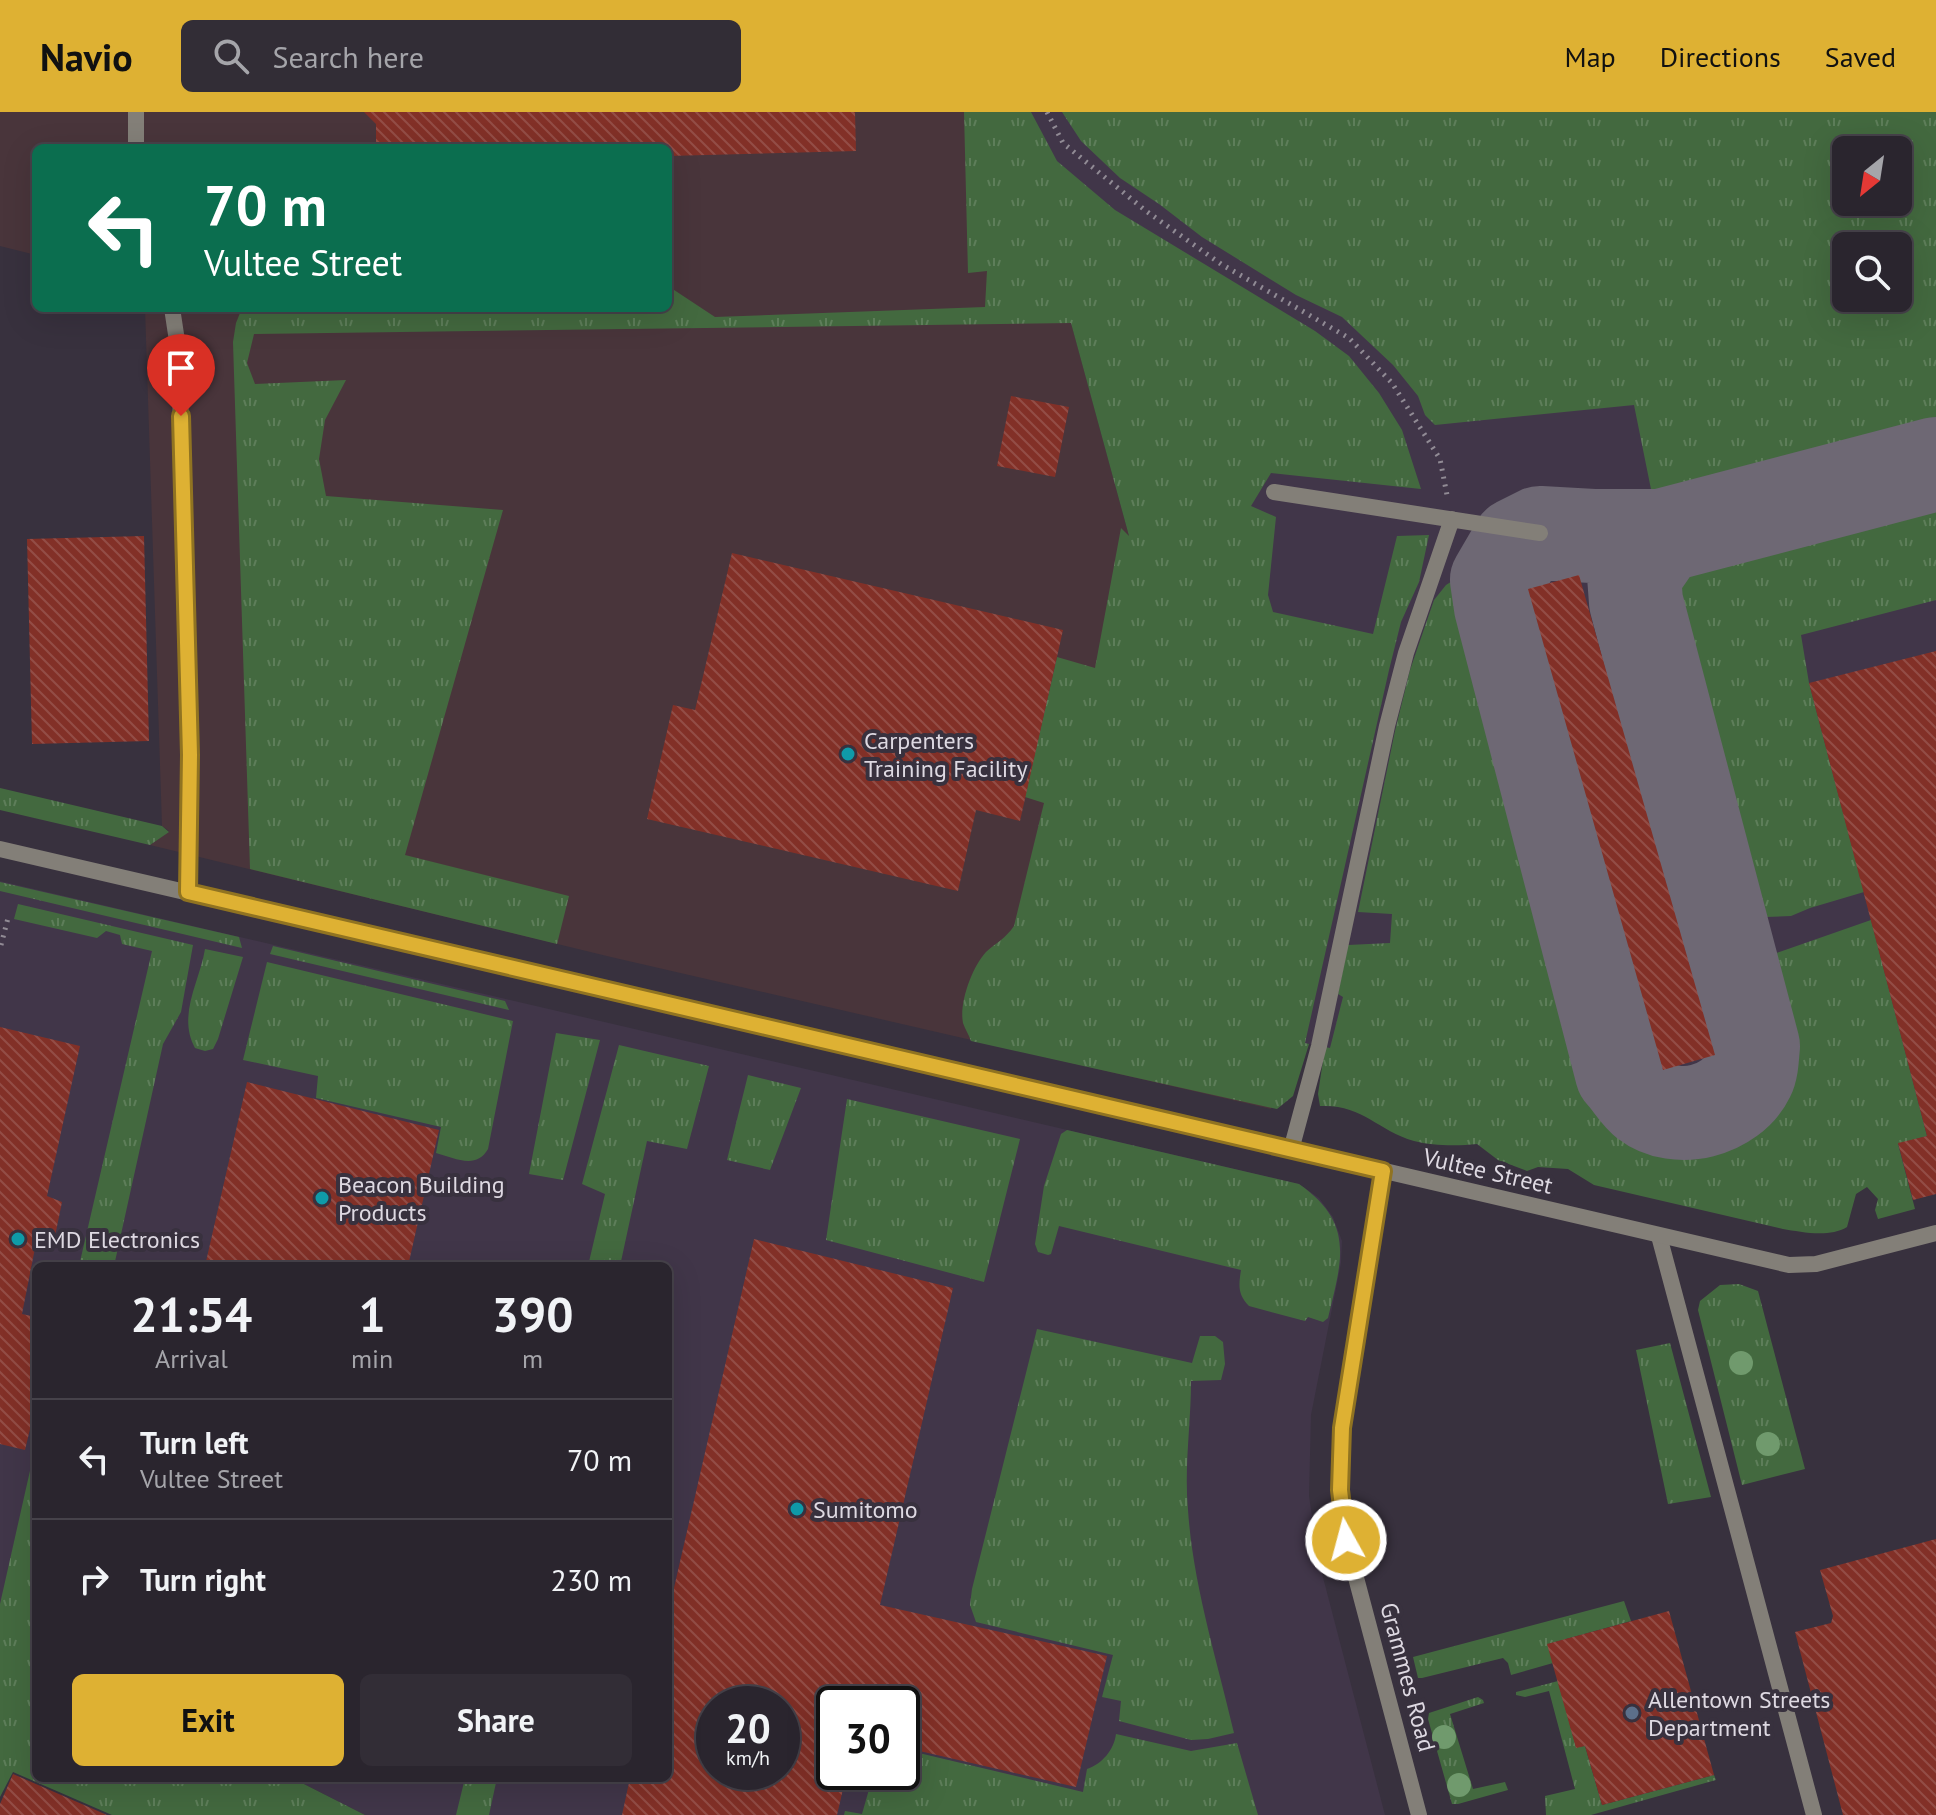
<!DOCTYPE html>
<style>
body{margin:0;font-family:"PT Sans",sans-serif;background:#322d36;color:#f1f3f6;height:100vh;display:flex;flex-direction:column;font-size:30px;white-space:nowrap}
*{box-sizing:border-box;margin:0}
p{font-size:26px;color:#a5a5aa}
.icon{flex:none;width:44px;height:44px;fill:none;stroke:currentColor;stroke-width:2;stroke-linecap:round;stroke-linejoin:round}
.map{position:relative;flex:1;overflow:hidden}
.sheet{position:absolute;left:32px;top:1150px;width:640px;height:520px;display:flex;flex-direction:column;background:#2a252e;border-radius:12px;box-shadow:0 8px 32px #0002,0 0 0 2px #46424a}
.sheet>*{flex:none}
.top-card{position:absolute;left:32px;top:32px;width:640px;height:168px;border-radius:12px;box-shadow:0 8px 32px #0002,0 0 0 2px #46424a;background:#0b6e4f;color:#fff;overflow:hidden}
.needle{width:52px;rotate:210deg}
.controls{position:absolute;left:1832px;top:24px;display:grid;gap:16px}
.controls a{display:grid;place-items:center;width:80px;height:80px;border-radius:12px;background:#2a252e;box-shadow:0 8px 32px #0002,0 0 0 2px #46424a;font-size:40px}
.speed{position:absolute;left:696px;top:1574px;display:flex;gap:16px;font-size:40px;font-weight:700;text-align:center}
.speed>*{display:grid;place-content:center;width:104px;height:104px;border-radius:50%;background:#2a252e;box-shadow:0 8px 32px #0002,0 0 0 2px #46424a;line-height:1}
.speed small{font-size:20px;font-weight:400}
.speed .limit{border:4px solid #111;border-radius:12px;background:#fff;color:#111}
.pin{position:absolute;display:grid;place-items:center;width:68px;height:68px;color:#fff;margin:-82px -34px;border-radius:50% 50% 50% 0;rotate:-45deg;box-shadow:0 0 8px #0007}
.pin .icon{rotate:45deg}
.me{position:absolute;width:88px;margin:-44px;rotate:353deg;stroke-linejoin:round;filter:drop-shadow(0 0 6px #0008)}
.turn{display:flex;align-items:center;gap:28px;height:168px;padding:0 40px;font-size:36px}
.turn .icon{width:104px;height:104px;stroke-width:2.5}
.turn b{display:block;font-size:56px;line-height:68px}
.eta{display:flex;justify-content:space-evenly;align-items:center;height:136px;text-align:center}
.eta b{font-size:48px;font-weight:700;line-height:56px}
.cta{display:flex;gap:16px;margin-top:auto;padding:16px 40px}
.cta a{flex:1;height:92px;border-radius:12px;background:#deb133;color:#111;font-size:32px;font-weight:700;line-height:92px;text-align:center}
.cta a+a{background:#322d36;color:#f1f3f6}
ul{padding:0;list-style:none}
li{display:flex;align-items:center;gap:24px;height:120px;padding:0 40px;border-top:2px solid #46424a}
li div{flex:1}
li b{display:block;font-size:30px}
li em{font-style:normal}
header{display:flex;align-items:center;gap:48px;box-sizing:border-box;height:112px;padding:0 40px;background:#deb133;color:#111}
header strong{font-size:38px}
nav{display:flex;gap:44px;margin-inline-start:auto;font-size:28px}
.search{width:560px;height:72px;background:#322d36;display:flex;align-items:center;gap:20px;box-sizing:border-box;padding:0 28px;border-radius:12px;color:#a5a5aa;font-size:30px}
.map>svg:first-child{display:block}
.commercial{fill:#49353b}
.built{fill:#413649;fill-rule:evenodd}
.grass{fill:url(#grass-tufts);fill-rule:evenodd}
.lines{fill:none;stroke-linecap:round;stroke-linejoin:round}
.taxiway{stroke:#6e6874;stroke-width:94}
.building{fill:url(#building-back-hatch);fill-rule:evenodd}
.path{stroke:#918b95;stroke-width:5;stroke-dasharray:2 6;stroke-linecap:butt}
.service{stroke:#837f78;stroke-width:16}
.minor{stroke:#837f78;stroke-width:16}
.tree{fill:#709a6d}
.route-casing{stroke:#907321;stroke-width:20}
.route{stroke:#deb133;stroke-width:14}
.culture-dot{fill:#0f9aa8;stroke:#38313e;stroke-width:3}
.service-dot{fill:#5c6f8a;stroke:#38313e;stroke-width:3}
.labels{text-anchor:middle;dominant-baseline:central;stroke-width:8;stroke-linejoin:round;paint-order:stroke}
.poi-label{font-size:24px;fill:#ded9e2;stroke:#38313e;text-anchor:start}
.street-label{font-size:24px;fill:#ded9e2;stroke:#38313e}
</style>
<header>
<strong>Navio</strong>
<div class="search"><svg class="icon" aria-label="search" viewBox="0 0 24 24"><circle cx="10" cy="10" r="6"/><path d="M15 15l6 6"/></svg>Search here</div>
<nav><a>Map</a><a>Directions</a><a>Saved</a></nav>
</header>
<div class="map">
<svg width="1936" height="1703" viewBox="0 0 1936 1703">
<defs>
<pattern id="grass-tufts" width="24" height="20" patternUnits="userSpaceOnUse" patternTransform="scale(2)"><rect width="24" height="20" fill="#43693f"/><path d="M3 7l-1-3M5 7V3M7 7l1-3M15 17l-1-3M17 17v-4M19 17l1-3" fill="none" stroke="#5e7e5a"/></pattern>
<pattern id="building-back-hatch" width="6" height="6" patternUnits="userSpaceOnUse" patternTransform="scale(2)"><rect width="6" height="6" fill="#823027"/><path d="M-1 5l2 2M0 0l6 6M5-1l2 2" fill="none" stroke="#934d46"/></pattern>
</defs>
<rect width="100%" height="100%" fill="#38313e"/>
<path class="commercial" d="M0 0H1014L1278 973 1271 997 611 845 150 733 169 719 162 714 145 196H668V36H36V143L0 134Z"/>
<path class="built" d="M1014 0H1936V1082L1913 1088 1897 1031 1747 1064 1345 941 1291 928ZM1846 38H1898V90H1846ZM1846 134H1898V186H1846Z
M0 769 1299 1072 1319 1086 1333 1105 1342 1129 1341 1151 1311 1303 1309 1384 1319 1450 1385 1703H365L292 1666H668V1154H36V1531L28 1527 0 1544ZM714 1592H782V1660H714ZM834 1592H902V1660H834Z"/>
<path class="grass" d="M964 0H1031L1057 49 1115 98 1315 219 1349 244 1379 281 1402 318 1421 377 1271 361 1251 394 1276 405 1268 483 1273 500 1373 522 1397 424 1429 423 1419 470 1401 510 1389 558 1305 931 1309 932 1293 984 1277 997 971 929C969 923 965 917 963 911 959 891 972 855 986 840 996 831 1006 826 1014 814L1044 691 1025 685 1057 545 1095 556 1121 416 1129 424 1071 211 254 222 247 251 255 272 346 268 325 308 319 347 326 384 503 398 405 743 569 784 557 832 250 757 233 230 236 211 242 196H668V174L715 205 985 195 987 159 968 161Z
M1062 0H1936V325L1655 397 1634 293 1435 313 1425 303 1418 284 1393 253 1342 205 1296 183 1202 125 1159 92 1120 66 1081 29ZM1846 38H1898V90H1846ZM1846 134H1898V186H1846Z
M1936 373V488L1801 523 1809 571 1864 780 1810 796 1791 804 1735 806 1656 518C1664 469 1668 460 1710 432Z
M1476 465 1610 974C1637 1026 1664 1028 1717 1013 1739 1007 1761 1001 1783 995L1744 841 1771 843 1871 808 1927 1024 1898 1032 1915 1097 1878 1107 1875 1098 1878 1087 1867 1075 1856 1082 1847 1115C1829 1126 1802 1120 1783 1117L1594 1073 1568 1057 1538 1055 1527 1059 1498 1048 1477 1032C1458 1034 1433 1034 1414 1029 1377 1018 1362 992 1320 994L1318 982 1325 935 1330 936 1343 885 1338 882 1348 833 1390 831 1392 802 1358 800 1395 619 1410 558 1434 488 1446 473 1457 466Z
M0 676 162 714 169 720 150 733 0 698Z
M0 770 239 825 242 836 0 779Z
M18 792 193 833 181 900 163 932 114 1154H79L152 839 122 832 120 823 106 819 97 826 14 807Z
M273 834 505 889 509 898 270 842Z
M205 837 243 845 218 927 213 937 205 939 195 936C177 903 200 869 205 837Z
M267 850 513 909 488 1037C476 1058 455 1046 436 1041L441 1015 316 986 318 964 243 948Z
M556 921 600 928 563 1068 529 1062Z
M619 933 709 954 687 1037 647 1029 620 1154H588L605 1082 582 1072Z
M748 963 801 976 770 1058 727 1048Z
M847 987 1020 1027 984 1170 826 1128Z
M1067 1018 1299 1072C1355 1111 1342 1148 1328 1206L1323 1210 1308 1205 1305 1209 1249 1194C1237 1182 1239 1172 1241 1158L1059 1114 1051 1142 1048 1143 1038 1140 1035 1132 1044 1074 1061 1022Z
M1739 1172 1758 1179 1805 1357 1742 1373 1698 1198 1700 1189 1720 1173Z
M1037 1217 1192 1251 1200 1224H1215L1223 1230 1225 1252 1221 1268 1191 1269C1191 1312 1184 1355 1188 1398 1193 1473 1217 1548 1234 1621L1208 1627 1191 1628 1119 1609 1121 1589 1102 1585 1113 1543 976 1510 970 1493 972 1477Z
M1670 1231 1711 1385 1668 1392 1636 1238Z
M34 1341 36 1342V1517L34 1530 36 1531V1666H292L365 1703H112L13 1660 0 1685V1492Z
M1624 1489 1631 1509 1548 1532 1553 1551 1511 1563 1508 1551 1503 1546 1422 1566H1418L1413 1545Z
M1558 1569 1576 1635 1585 1634 1602 1693 1714 1663 1716 1668 1591 1703H1546L1545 1684 1575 1677 1549 1579 1525 1585 1516 1583V1580Z
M1478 1585 1483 1588 1484 1591 1450 1602 1473 1677 1505 1670 1508 1678 1458 1692H1452L1428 1607 1429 1601Z
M1116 1622 1191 1639 1237 1631 1258 1703H844L845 1699 862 1702 874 1660H902V1637L1083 1680 1087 1657C1102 1652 1114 1638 1116 1622Z
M465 1666H497L489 1703H456Z"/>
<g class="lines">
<path class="taxiway" d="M1661 424 1634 463 1636 490 1753 934C1752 943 1752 956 1748 964 1731 999 1677 1013 1646 989 1637 982 1630 969 1622 961L1501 495 1497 468 1518 432 1540 421 1593 424H1661L1936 352"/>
</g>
<path class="building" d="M364 0H855L856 39 668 44V36H376V12Z
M1011 284 1069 295 1055 365 997 354Z
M144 424 149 629 32 632 27 427Z
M732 441 1063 518 1020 709 976 698 958 779 647 707 673 593 695 598Z
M1579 463 1715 943 1663 958 1528 477Z
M1936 539V1082L1913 1088 1898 1031 1927 1024 1809 571Z
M0 915 80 934 47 1084 62 1090 54 1129 37 1126 22 1202 36 1205V1292L25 1338 0 1332Z
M247 970 439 1018 408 1154H205Z
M754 1127 953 1176 880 1493 1107 1544 1076 1675 902 1635V1592H834V1660H847L837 1703H622L630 1666H668V1502ZM714 1592H782V1660H714Z
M1936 1427V1703H1843L1795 1520 1831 1511 1833 1504 1820 1458Z
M1669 1499 1714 1663 1602 1693 1585 1634 1576 1636 1547 1532Z
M13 1662 107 1703H0V1692Z"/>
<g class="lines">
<path class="path" d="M1047 0 1063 31 1146 99 1221 152 1349 226 1392 271 1440 347 1447 383
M1 833 8 806"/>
<path class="service" d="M136 0V36
M172 196 179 242 190 643 188 780
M1274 380 1540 421
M1291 1038 1319 934 1387 614 1406 541 1452 407
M1659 1124 1814 1703"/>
<path class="minor" d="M0 737 1789 1153 1816 1152 1936 1121
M1383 1059 1345 1291 1340 1341V1378L1346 1428 1419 1703"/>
</g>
<g class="tree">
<circle cx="1741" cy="1251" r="12"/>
<circle cx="1768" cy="1332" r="12"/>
<circle cx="1444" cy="1625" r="12"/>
<circle cx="1459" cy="1673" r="12"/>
</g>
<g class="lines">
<defs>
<path id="route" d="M181 304 190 643 188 780 1383 1059 1342 1316 1340 1378 1346 1428"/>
</defs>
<use href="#route" class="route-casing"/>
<use href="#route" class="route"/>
</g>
<g class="culture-dot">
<circle cx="848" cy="642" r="8"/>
<circle cx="322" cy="1086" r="8"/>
<circle cx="18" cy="1127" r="8"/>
<circle cx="797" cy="1397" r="8"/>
</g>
<circle class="service-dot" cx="1632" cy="1601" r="8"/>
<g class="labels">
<g class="poi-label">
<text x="864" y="628">Carpenters<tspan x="864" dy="28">Training Facility</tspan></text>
<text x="338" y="1072">Beacon Building<tspan x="338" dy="28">Products</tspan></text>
<text x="34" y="1127">EMD Electronics</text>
<text x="813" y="1397">Sumitomo</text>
<text x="1648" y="1587">Allentown Streets<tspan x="1648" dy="28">Department</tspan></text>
</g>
<g class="street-label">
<text transform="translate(1488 1059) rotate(13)">Vultee Street</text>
<text transform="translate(1408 1565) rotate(75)">Grammes Road</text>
</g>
</g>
</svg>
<div class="controls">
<a><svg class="needle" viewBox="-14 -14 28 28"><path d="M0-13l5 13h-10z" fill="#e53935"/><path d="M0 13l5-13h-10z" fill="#a5a5aa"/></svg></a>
<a><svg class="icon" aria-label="search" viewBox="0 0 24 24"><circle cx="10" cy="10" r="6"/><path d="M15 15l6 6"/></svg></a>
</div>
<div class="speed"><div>20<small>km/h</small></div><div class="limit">30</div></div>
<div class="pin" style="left:181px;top:304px;background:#d93025"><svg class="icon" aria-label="arrive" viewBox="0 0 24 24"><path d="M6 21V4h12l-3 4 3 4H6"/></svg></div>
<svg class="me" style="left:1346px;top:1428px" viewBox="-20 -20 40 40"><circle r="17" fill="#deb133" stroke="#fff" stroke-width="3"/><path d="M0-11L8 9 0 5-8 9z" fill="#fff"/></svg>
<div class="top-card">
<div class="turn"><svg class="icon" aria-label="left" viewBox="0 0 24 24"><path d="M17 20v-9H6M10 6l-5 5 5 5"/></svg><div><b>70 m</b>Vultee Street</div></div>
</div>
<section class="sheet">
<div class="eta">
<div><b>21:54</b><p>Arrival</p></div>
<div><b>1</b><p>min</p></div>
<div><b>390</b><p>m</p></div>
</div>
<ul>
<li><svg class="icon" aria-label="left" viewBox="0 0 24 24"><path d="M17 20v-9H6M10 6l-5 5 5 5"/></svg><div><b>Turn left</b><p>Vultee Street</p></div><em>70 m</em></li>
<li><svg class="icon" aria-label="right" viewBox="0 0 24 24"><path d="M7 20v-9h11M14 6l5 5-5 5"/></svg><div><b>Turn right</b></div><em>230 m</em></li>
</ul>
<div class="cta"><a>Exit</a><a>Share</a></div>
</section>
</div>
